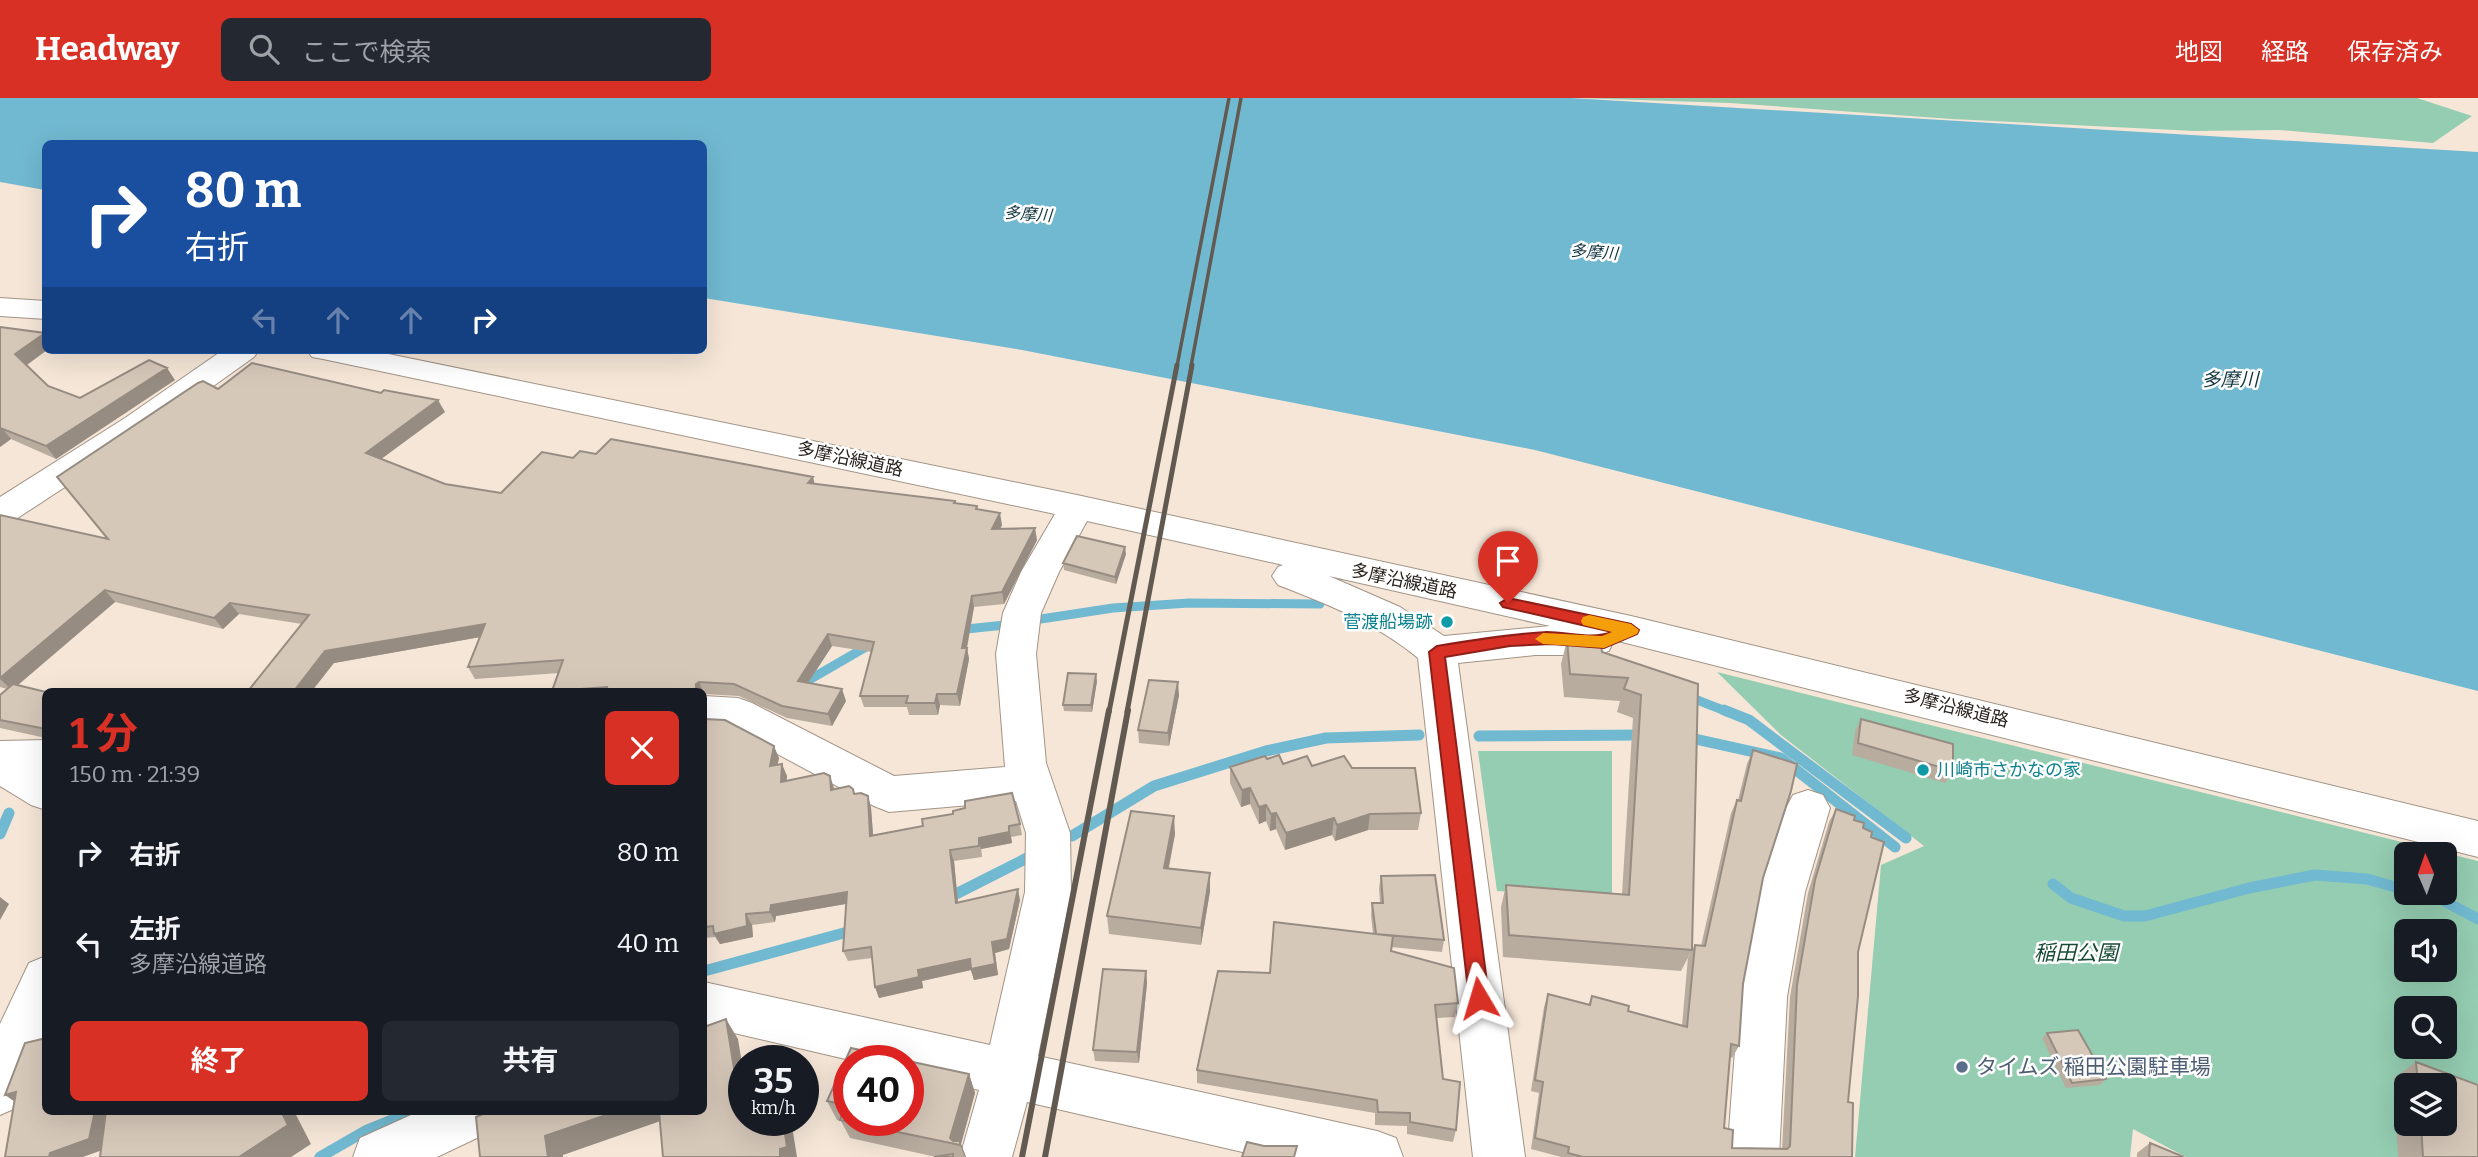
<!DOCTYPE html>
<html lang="ja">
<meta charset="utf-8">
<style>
body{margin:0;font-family:Bitter,"Noto Sans JP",serif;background:#242831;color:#f1f3f6;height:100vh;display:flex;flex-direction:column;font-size:26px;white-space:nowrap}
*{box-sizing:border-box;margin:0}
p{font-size:23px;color:#9ea1a6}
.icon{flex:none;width:38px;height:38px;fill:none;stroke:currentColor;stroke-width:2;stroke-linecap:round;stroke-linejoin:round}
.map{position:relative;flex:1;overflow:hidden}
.side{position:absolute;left:42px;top:590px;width:665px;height:427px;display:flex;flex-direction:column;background:#171b24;border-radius:10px;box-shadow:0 7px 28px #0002}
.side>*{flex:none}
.hud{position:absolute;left:42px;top:42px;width:665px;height:214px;border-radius:10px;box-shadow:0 7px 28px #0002;background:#1a4fa0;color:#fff;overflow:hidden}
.needle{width:46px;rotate:358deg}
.controls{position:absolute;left:2394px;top:744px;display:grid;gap:14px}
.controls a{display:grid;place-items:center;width:63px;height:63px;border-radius:10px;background:#171b24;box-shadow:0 7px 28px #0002;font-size:35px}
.speed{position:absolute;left:728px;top:947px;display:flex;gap:14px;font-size:35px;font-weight:700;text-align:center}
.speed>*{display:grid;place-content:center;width:91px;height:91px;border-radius:50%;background:#171b24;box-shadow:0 7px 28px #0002;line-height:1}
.speed small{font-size:18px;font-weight:400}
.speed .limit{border:10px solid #d22;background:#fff;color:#111}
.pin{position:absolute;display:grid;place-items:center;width:60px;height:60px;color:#fff;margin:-72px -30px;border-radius:50% 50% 50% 0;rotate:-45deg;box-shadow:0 0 7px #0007}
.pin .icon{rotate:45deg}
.me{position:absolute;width:77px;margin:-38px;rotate:353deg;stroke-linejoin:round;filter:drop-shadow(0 0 5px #0008)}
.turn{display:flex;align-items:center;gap:24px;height:147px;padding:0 28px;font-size:32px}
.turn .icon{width:91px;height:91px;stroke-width:2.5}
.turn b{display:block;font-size:49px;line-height:60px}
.lanes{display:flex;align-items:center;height:66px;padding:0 28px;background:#0003;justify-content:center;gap:35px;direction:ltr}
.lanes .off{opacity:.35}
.round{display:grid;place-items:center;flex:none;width:74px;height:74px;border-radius:10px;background:#242831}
.overview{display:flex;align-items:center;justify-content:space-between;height:119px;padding:0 28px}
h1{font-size:42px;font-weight:700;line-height:52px;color:#d93025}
.button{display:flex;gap:14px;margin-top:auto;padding:14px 28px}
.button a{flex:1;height:80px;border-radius:10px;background:#d93025;color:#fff;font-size:28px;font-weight:700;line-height:80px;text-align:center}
.button a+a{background:#242831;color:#f1f3f6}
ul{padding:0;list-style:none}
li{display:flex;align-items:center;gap:21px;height:91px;padding:0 28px}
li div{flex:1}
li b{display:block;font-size:26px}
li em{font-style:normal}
header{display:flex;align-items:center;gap:42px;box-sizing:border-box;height:98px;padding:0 35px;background:#d93025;color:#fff}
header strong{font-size:33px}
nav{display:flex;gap:38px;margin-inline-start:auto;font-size:24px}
.search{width:490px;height:63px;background:#242831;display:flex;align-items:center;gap:18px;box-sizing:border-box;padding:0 24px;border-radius:10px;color:#9ea1a6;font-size:26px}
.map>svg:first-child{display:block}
.green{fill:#94cdb1;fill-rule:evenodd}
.water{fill:#71b9d1}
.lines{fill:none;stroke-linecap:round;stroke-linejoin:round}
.stream-far1{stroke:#71b9d1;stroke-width:9}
.stream{stroke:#71b9d1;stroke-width:11}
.minor-casing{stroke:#a29486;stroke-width:2}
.minor{fill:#fff;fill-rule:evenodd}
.rail-far2{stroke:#625951;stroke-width:3.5}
.rail-far1{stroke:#625951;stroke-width:5}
.rail{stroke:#625951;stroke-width:6}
.wall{fill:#b8ac9f;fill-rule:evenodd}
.shaded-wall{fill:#968c82}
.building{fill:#d6c8b9;stroke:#968c82;stroke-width:2}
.route{fill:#d93025;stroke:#8d1f18;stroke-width:2}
.slow{fill:#f59e0b}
.culture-dot{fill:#0f9aa8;stroke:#fff;stroke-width:2.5}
.service-dot{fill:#5c6f8a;stroke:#fff;stroke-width:2.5}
.labels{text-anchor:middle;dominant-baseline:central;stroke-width:5;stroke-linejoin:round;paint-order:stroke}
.far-water-label{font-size:16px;font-style:italic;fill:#10333e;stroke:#fff}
.street-label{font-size:18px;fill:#29231e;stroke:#fff}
.culture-label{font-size:18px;fill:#0d838f;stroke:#fff;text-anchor:end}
.water-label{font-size:19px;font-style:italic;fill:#10333e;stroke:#fff}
.near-park-label{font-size:21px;font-style:italic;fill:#184b36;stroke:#fff}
.near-service-label{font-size:21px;fill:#4e5e75;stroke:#fff;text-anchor:start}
</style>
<header>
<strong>Headway</strong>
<div class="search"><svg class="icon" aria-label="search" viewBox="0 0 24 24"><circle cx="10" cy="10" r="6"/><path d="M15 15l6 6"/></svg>ここで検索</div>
<nav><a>地図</a><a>経路</a><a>保存済み</a></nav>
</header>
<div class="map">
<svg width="2478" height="1059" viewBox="0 0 2478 1059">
<rect width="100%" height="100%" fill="#f5e6d7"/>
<path class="green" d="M1579 0H2417L2472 18 2433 45 2279 32 2195 33 1952 21 1730 5Z
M1717 574 2478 763V1059H2186L2133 1031 2130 1059H1855L1881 767 1924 748 1781 637ZM2406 756H2445V794H2406ZM2406 833H2445V872H2406ZM2406 910H2445V948H2406ZM2406 987H2445V1026H2406Z
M1478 653H1612V801L1497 793Z"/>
<path class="water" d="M0 0H1571L2478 54V593L1535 352 1022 252 704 200V46H46L45 92 0 84Z"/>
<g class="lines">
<path class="stream-far1" d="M1041 521 1113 510 1189 505 1320 506
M957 532 1005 527
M802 586 871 546
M1687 598 1728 614"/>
<path class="stream" d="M1724 612 1749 622 1906 740
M1479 638 1643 637
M1686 639 1781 660 1895 749
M0 736 9 715
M1072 738 1154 688 1266 653 1326 640 1419 637
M2053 786 2071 800 2124 818H2145L2249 790 2315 777 2367 781 2406 792
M2416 794 2442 802 2478 821
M948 800 1027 760
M704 873 855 832
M320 1059 367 1032 414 1013"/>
<defs>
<path id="minor" d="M0 200 46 203V221L0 218Z
M223 252H259L254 259 149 334 13 423 0 427V399L125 320Z
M307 252H369L1077 397 1631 518 2478 723V759L1614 542 1609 553 1595 557H1535L1458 565 1525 1059H1473L1418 560C1377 526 1328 506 1278 487L1272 478 1278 469 1283 467 1087 423 1059 474 1041 515 1036 556 1046 665 1070 735 1071 794 1038 958 1377 1033 1396 1040 1403 1059H1264L1027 1004 1012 1059H960L979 992 908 976V962H850L704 928V884L990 947 1025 794 1026 735 1016 703 889 714 874 708 731 631 704 630V598L738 600 752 605 894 678 1005 669 996 556 1003 515 1021 474 1055 416 323 261 312 259ZM1329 478 1550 528 1444 538 1400 509Z
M46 642V712L31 707 0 688V643Z
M1808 692 1823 697 1830 710 1805 794 1787 899 1779 1059H1727L1739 899 1759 794 1786 710 1793 697Z
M46 858V935L18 1009 0 1017V926L29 865Z
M420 1013H504L496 1031 437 1059H353L360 1040Z"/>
</defs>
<use href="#minor" class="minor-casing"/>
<use href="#minor" class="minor"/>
<path class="rail-far2" d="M1177 268 1229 0
M1191 268 1241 0"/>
<path class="rail-far1" d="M1109 614 1177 267
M1127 614 1192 267"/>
<path class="rail" d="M1022 1059 1109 612
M1045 1059 1128 612"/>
</g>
<path class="wall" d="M0 229 47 252 27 267 48 288 80 300 175 282 56 361 11 341 0 349Z
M218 291 445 314 381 361 445 386 501 395 573 360 596 356 815 386 955 403 956 405 977 408 978 412 1002 427 1000 431 1037 442 1004 506 974 509 967 550 969 561 960 608 940 607 938 617H909L907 609H864L860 598 872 554 832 548 808 585 846 603 832 628 787 620 739 598 704 596V593H553L559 575 475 581 468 569 480 539 334 565 302 526 239 516 223 531 115 504 18 587 46 594V640L0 630V597L7 591 0 589V417L108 441Z
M1126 456 1116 486 1064 472 1063 465Z
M1567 542 1698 586 1692 852 1681 873 1503 859 1501 809 1506 787 1622 796 1633 620 1617 614 1620 603 1564 599 1561 566Z
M1097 583 1092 614 1064 613 1063 607Z
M1179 597 1169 648 1139 645 1138 632Z
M704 621 779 660 777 667 787 678 786 683 835 691H853L855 696 868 698 871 710 873 737 1020 726 1022 737 1011 739 1012 745 981 751 982 759 954 763 958 804 1020 802 1009 851 995 855 998 877 974 882 971 872 922 883 923 890 879 900 875 889 872 860 848 863 843 853 846 806 776 818 775 824 752 827 753 839 720 846 715 839 704 840Z
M1861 621 1953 673 1945 685 1852 657 1855 633Z
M1753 652 1763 780 1743 886 1739 948 1732 960 1730 959 1724 1030 1732 1050 1782 1051 1790 899 1808 795 1829 724 1836 711 1854 722 1871 739 1858 854 1848 1004 1852 1059H1561L1531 1051 1539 995 1531 993 1544 909 1548 896 1588 907 1592 898 1628 913 1682 928 1688 859 1695 847 1701 848 1731 715 1737 702H1738L1747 666Z
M1267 661 1283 666 1352 670 1421 715 1418 732H1368L1335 743 1332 737 1285 752 1276 731 1270 733 1266 723 1259 726 1250 706 1241 709 1230 685V669Z
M1175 736 1169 770 1210 775V793L1201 847 1109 836 1107 818Z
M1381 778 1444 842 1442 854 1391 849V852L1458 905 1455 919 1437 920 1443 981 1456 1032 1453 1044 1407 1036V1028L1375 1027V1015L1197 985V972L1270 875 1373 836 1371 817 1372 805H1380L1379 790Z
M1146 873 1147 885 1139 965 1095 963 1093 952Z
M2047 935 2106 981 2100 987 2066 990 2042 940Z
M2416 964 2478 987V1059H2398L2394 980ZM2406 987H2445V1026H2406Z
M969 976 975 995 961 1046 966 1059H934H936L850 1040 841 1023 837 1022 827 1003Z
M2150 1045 2184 1059H2137V1055Z"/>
<path class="shaded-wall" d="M45 235 46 252H47L25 268 15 256Z
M167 270 175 282 56 361 46 348Z
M438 302 445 314 373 367 366 355Z
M1 329 11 341 0 349V330Z
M813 379 816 391 808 385Z
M1000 415 1002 427 994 443 992 431Z
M1035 430 1037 442 1004 506 1002 494Z
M1125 449 1126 456 1116 486 1115 479Z
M105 492 115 504 12 592 0 581Z
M972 498 974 509 965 560 967 550 969 561 960 608 957 596 962 550Z
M230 505 239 516 223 531 214 520Z
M485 526 492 537 334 565 312 593H294L325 553Z
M828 536 832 548 802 594 798 583Z
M1096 576 1097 583 1092 614 1091 607Z
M699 584 703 593H696V586Z
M1178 584 1179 597 1169 648 1168 635Z
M842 591 846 603 832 628 828 616Z
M937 596 940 607 938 617 935 605Z
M774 648 779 660 775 679 770 668Z
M782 666 787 678 785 696 781 684Z
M830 678 834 690 836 703 831 692Z
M1250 690V706L1241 709 1242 692Z
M868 698 871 710 874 749 870 738Z
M1266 707V723L1259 726V709Z
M1276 715V731L1270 733 1271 716Z
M1370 716 1368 732 1335 743 1337 727Z
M1174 718 1175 736 1165 787 1164 770Z
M1334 720 1332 737 1285 752 1286 735Z
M1009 728 1012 745 981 751 982 759 979 740Z
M950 752 954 763 959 816 956 805Z
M1210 775V793L1201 847V830Z
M1018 791 1020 802 1009 851 995 855 998 877 974 882 971 872 922 883 923 890 879 900 875 889 992 844Z
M847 794 851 805 776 818 775 824 770 814 771 807Z
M0 799 9 806 0 822Z
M746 816 752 827 753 839 720 846 714 836Z
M1146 873 1147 885 1139 965 1137 954Z
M726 921 738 941 744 978V1013L740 1007Z
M969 976 975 995 961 1046 966 1059H965L960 1047 953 1046 950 1040Z
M16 994 21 1008 5 997Z
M95 1013H113L105 1051 83 1059H49L50 1055Z
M281 1013H294L311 1046 291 1059H239Z
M618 1013H668L672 1019 563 1057V1059H548L545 1038Z
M783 1022H791L797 1059H780Z"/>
<path class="building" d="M0 229 45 235 15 256 48 288 80 300 149 262 167 270 46 348 0 330Z
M252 265 381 295 384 292 438 302 366 355 445 386 501 395 542 354 573 360 580 353 596 356 611 341 813 379 808 385 955 403 954 405 977 408 976 411 1000 415 992 431 1035 430 1002 494 972 498 962 550H967L957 596H937L935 605H906L908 598H860L874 544 828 536 798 583 842 591 828 616 782 608 734 586 699 584 696 586V593H606L607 589 552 593 563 562 468 569 485 526 325 553 294 593H248L309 517 230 505 214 520 105 492 0 580V417L108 441 57 379 198 285 203 283 218 291Z
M1077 438 1125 449 1115 479 1063 465Z
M1567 542 1601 545 1602 554 1698 586 1692 852 1509 837 1506 787 1629 797 1641 597 1624 591 1628 580 1570 576Z
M1068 575 1096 576 1091 607H1063Z
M1149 582 1178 584 1168 635 1138 632Z
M13 586 46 594V631L0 622V597Z
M704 621 725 622 774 648 770 668 782 666 781 684 824 675 830 678 831 692 849 688 853 691 854 696 861 695 868 698 870 738 923 728 922 721 953 716V713L965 710V703L1012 695 1020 726 1009 728V734L979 740V748L950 752 956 805 1018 791 1007 841 992 844 995 866 971 871 970 861 918 872 919 879 875 889 871 849 843 853 847 794 771 807 770 814 746 816 747 828 714 836 713 828 704 829Z
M1861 621 1953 646V673L1858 645Z
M1753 652 1797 666 1791 693 1763 780 1743 886 1739 948 1731 946 1724 1030 1733 1032 1732 1050 1787 1051 1790 1048 1797 887 1815 782 1836 711 1855 718 1854 722 1864 725 1863 730 1872 734 1871 739 1884 744 1858 854V898L1848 1004 1853 1005 1852 1059H1583L1568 1055 1569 1049 1535 1040 1543 984 1535 982 1548 896 1590 907 1592 898 1629 908 1628 913 1687 929 1695 847 1705 848 1737 702 1741 703Z
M1279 657 1283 666 1307 658 1312 668 1344 658 1352 670H1415L1421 715 1370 716 1337 727 1334 720 1286 735 1276 715 1271 716 1266 707 1259 709 1250 690 1242 692 1230 669 1265 658 1267 661Z
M1131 713 1174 718 1164 770 1210 775 1201 830 1107 818Z
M1435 777 1444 842 1376 836 1372 805H1383L1381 778Z
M1274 824 1393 838 1391 853 1454 870 1458 905 1435 907 1443 981 1460 984 1456 1032 1410 1024V1015L1378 1014 1377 1002 1197 972 1218 873 1270 875Z
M1103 871 1146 873 1137 954 1093 952Z
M726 921 740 1007 744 1005V1022H783L787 1049 780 1051V1059H663L659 1013H704V929Z
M2078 932 2106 981 2072 985 2047 935Z
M46 940V1013H95L89 1041 50 1055 49 1059H5L16 994 5 997 25 945Z
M851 950 908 962H849V1022H908V963L969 976 950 1040 953 1043H960V1047L840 1022 846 1007 827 1003Z
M2416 964 2478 987V1059H2423L2421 1026H2445V987H2418Z
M106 1013H281L288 1027 239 1059H100Z
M490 1013H618L545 1038 548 1059H480L476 1019Z
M1247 1044 1264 1048H1297L1294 1059H1242Z
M2150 1045 2184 1059H2149Z
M953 1056V1059H934Z"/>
<path class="route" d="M1508 500 1631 526 1639 532 1637 536 1604 550 1551 546 1510 548 1445 559 1489 900 1486 906 1479 909 1472 906 1469 900 1429 554 1437 548C1473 542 1510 536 1547 534 1568 534 1592 542 1612 534L1503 509 1500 505Z"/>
<path class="slow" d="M1589 517 1631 526 1639 532 1637 536 1604 550 1543 546 1535 541 1543 535 1602 538 1612 534 1583 527 1581 523 1583 519Z"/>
<g class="culture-dot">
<circle cx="1447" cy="524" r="7"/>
<circle cx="1923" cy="672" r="7"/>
</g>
<circle class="service-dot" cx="1962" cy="969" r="7"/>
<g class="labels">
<g class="far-water-label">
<text transform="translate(1028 116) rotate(4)">多摩川</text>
<text transform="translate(1594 154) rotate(4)">多摩川</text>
</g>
<g class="street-label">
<text transform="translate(850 361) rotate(12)">多摩沿線道路</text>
<text transform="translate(1404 483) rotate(12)">多摩沿線道路</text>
<text transform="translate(1956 610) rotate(14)">多摩沿線道路</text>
</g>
<g class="culture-label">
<text x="1433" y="524">菅渡船場跡</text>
<text x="1937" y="672" text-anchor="start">川崎市さかなの家</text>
</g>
<g class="water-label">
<text x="2230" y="281">多摩川</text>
</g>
<g class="near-park-label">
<text x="2076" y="855">稲田公園</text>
</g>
<g class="near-service-label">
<text x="1976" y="969">タイムズ 稲田公園駐車場</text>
</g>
</g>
</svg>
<div class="controls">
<a><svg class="needle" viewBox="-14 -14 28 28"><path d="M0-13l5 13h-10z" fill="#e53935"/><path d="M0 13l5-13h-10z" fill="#9ea1a6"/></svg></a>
<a><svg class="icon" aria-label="sound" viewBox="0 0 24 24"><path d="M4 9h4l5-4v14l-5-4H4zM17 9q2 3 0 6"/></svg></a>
<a><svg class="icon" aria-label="search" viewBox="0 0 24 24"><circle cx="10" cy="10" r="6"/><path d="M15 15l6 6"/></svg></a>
<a><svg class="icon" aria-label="layers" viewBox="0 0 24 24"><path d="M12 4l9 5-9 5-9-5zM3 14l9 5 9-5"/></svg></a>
</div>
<div class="speed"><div>35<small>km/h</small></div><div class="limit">40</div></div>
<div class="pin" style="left:1508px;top:505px;background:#d93025"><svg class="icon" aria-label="arrive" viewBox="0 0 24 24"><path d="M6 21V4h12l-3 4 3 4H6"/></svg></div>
<svg class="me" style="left:1479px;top:900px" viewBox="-20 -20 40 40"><path d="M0-17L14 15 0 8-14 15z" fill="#d93025" stroke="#fff" stroke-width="4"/></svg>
<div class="hud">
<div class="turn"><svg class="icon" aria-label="right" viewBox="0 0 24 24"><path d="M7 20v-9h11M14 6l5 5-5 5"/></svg><div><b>80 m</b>右折</div></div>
<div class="lanes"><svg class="icon off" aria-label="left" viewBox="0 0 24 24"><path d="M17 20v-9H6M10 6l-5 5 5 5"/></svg><svg class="icon off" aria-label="ahead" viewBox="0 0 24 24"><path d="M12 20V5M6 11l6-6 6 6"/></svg><svg class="icon off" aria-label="ahead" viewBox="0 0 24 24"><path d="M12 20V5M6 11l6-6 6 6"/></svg><svg class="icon" aria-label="right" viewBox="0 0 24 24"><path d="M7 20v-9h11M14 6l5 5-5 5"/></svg></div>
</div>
<section class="side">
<div class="overview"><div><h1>1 分</h1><p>150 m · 21:39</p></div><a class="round" style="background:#d93025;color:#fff"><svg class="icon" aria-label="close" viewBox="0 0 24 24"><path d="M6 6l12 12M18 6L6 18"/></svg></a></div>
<ul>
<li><svg class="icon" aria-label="right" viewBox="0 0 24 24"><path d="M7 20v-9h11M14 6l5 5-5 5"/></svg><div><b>右折</b></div><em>80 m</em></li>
<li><svg class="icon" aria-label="left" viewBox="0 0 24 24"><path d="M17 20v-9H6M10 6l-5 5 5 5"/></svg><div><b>左折</b><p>多摩沿線道路</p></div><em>40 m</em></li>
</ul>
<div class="button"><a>終了</a><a>共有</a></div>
</section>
</div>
